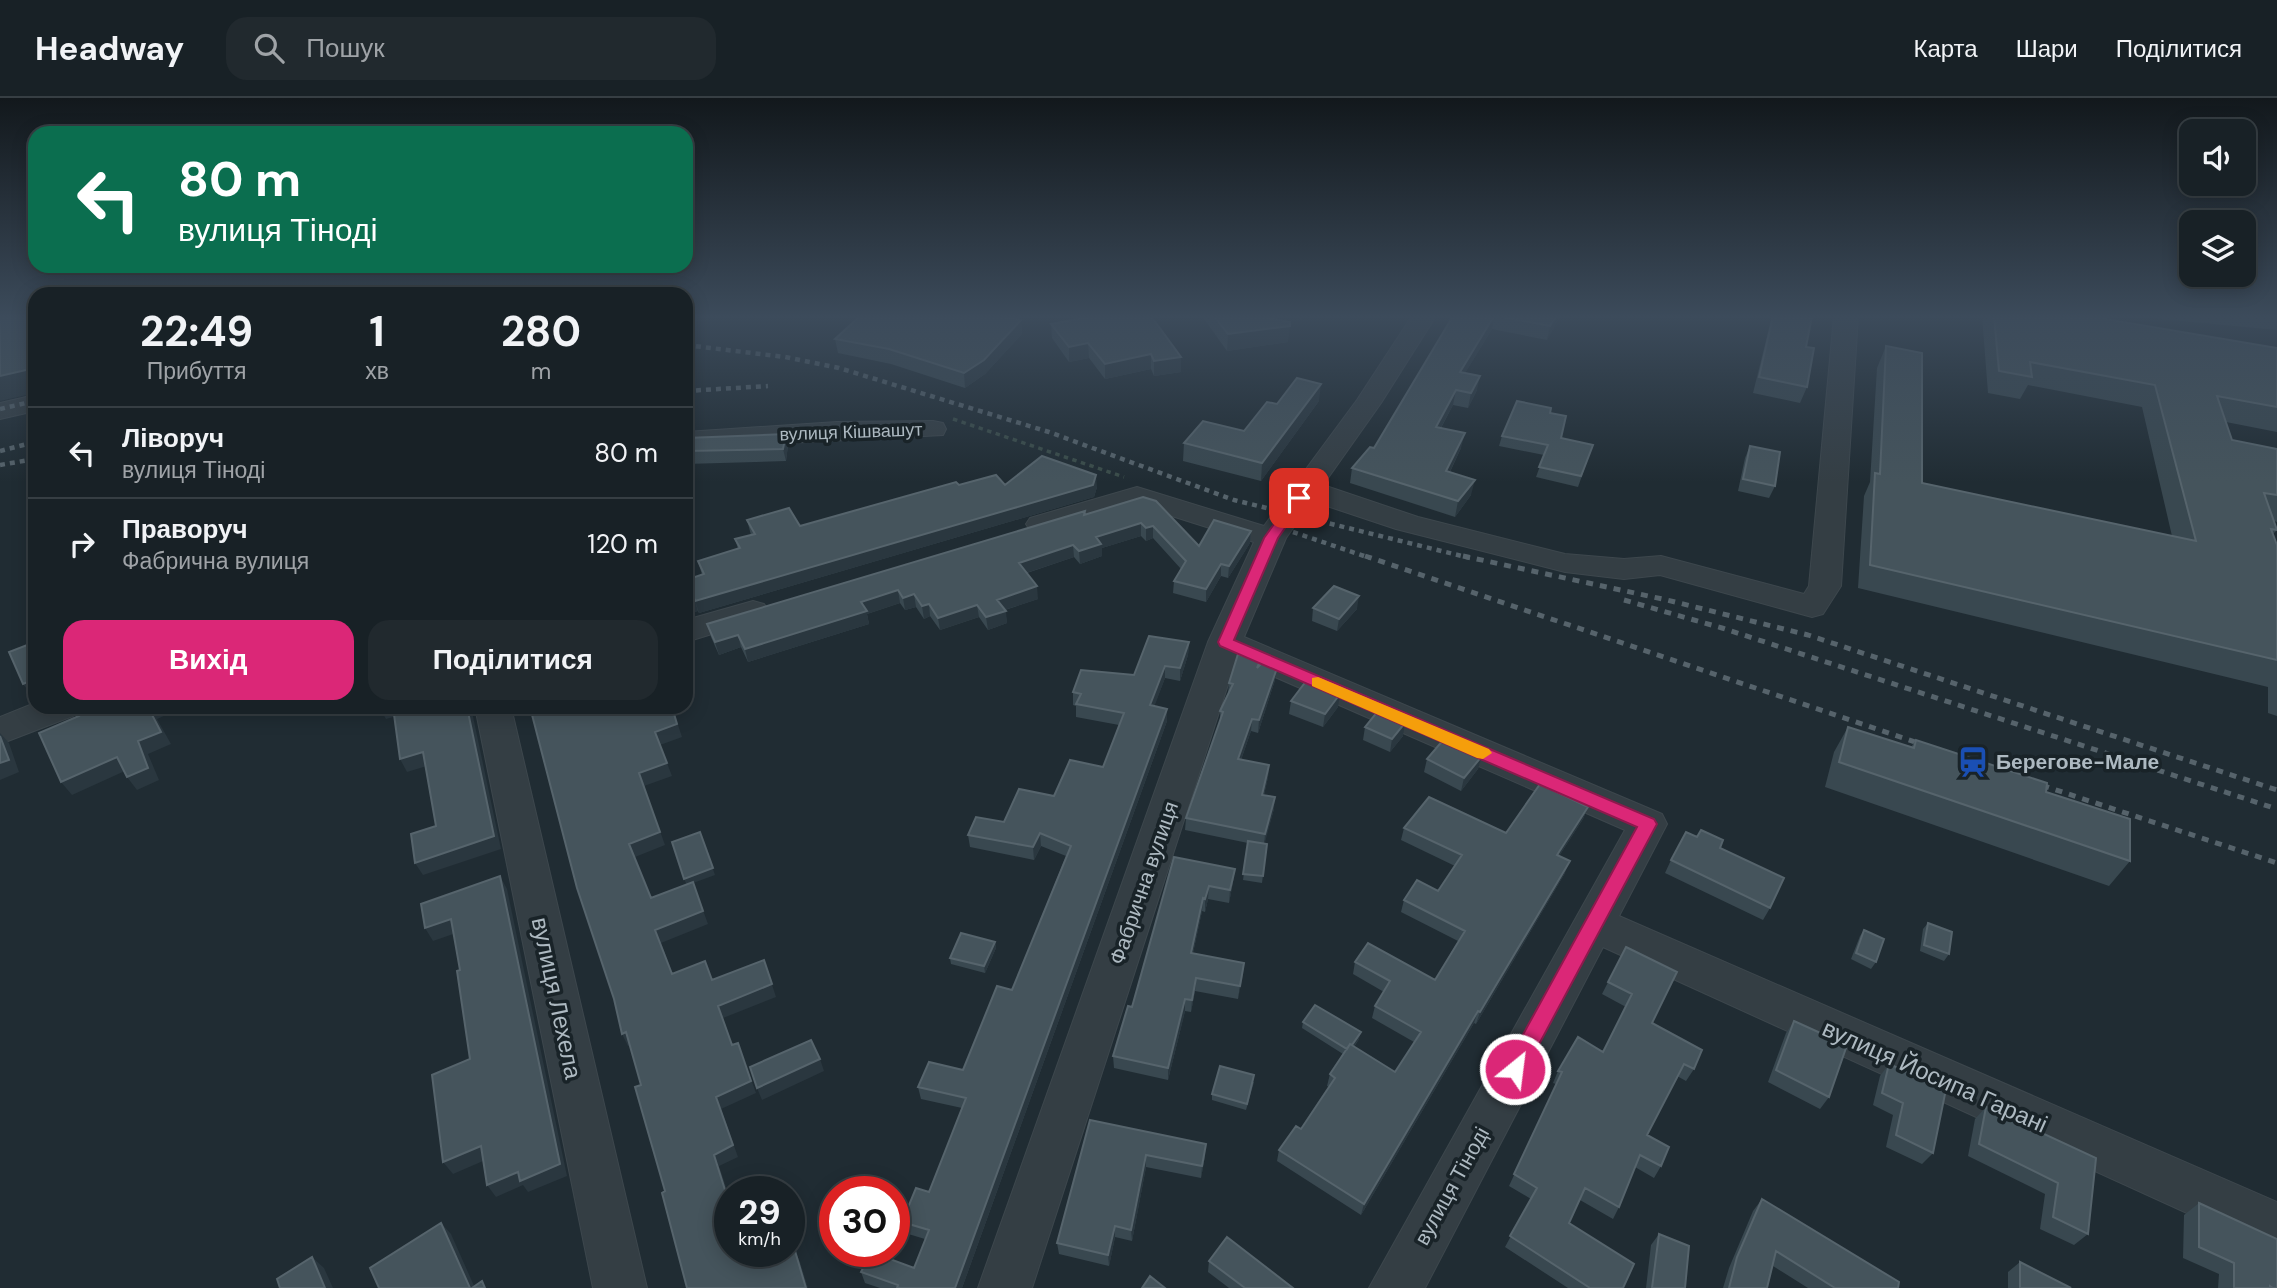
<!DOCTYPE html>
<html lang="uk">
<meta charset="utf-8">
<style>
body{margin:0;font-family:"DM Sans",sans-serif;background:#21292e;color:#f1f3f6;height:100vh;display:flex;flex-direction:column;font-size:26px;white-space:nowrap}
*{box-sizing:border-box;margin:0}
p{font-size:23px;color:#9fa3a7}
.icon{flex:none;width:38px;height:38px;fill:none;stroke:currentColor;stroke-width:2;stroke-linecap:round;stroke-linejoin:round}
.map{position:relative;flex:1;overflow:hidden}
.details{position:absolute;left:28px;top:189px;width:665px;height:427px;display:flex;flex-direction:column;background:#182126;border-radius:21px;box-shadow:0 4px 18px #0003,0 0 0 2px #363e43}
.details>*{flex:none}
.guide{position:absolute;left:28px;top:28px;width:665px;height:147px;border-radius:21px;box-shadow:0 4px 18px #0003,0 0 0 2px #363e43;background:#0b6e4f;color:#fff;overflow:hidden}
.controls{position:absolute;left:2179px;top:21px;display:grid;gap:14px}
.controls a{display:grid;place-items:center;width:77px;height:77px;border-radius:14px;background:#182126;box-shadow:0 4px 18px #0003,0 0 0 2px #363e43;font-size:35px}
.speed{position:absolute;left:714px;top:1078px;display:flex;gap:14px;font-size:35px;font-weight:700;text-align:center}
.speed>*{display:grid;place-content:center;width:91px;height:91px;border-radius:50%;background:#182126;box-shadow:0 4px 18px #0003,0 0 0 2px #363e43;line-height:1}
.speed small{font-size:18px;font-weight:400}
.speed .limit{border:10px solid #d22;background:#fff;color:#111}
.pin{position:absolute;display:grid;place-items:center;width:60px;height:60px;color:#fff;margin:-30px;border-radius:14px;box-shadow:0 4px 10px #0006}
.me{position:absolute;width:77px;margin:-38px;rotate:29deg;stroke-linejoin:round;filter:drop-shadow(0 0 5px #0008)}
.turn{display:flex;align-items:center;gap:24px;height:147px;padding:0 35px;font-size:32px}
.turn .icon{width:91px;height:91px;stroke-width:2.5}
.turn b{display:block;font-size:49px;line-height:60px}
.eta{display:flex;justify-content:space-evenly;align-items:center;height:119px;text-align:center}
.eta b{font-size:42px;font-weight:700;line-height:49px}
.button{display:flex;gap:14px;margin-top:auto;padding:14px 35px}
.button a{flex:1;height:80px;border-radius:21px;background:#db2777;color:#fff;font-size:28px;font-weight:700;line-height:80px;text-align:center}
.button a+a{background:#21292e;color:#f1f3f6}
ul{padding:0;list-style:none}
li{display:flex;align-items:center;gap:21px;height:91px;padding:0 35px;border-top:2px solid #363e43}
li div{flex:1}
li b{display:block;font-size:26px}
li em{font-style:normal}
header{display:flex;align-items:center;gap:42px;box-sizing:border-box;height:98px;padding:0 35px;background:#182126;border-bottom:2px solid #363e43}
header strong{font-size:33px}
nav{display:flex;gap:38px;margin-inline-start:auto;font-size:24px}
.search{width:490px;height:63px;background:#21292e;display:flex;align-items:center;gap:18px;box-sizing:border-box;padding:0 24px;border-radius:21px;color:#9fa3a7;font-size:26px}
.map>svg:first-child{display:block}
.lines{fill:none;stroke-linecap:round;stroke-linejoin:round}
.minor-casing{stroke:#3d474d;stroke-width:2}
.path{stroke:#3b4d4a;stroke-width:3.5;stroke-dasharray:4.5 4.5;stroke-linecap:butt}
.minor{fill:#343e44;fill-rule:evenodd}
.rail-far1{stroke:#56636b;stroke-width:4.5;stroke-dasharray:5 5;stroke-linecap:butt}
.rail{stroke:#56636b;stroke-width:5;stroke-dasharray:7 7;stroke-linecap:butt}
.wall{fill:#394850}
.shaded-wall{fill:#2a373f}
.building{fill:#45545c;stroke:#56646c;stroke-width:2}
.route{fill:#db2777;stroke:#8e194d;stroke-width:2}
.slow{fill:#f59e0b}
.labels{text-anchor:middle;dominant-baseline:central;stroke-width:7;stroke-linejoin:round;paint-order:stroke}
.far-street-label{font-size:18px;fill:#adb9c1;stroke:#192328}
.poi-label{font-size:21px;font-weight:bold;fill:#adb9c1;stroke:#192328;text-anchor:start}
.street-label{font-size:21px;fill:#adb9c1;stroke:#192328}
.near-street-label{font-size:24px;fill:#adb9c1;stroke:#192328}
</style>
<header>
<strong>Headway</strong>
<div class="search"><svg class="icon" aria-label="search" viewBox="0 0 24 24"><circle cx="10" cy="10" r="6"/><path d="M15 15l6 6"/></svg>Пошук</div>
<nav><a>Карта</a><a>Шари</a><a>Поділитися</a></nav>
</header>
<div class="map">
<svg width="2277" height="1190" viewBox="0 0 2277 1190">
<rect width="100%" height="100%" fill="#202c33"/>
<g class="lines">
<defs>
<path id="minor" d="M1412 218H1436L1381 305 1323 387 1418 419 1565 456 1624 461 1661 458 1804 496 1809 488 1834 218H1858L1841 488 1823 516 1812 519 1660 477 1624 481 1565 474 1396 431 1312 403 1286 440 1244 539 1662 716 1667 726 1619 818 2277 1104V1156L1603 849 1425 1190H1369L1625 732 1236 562 1032 1190H978L1208 544 1254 444 1137 407 1041 435 1030 432 1026 426 1030 420 1137 389 1264 428 1357 302Z
M35 297V313L0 321V305Z
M933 323 943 325 946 331 943 337 686 350V334L837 324Z
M753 503 764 506 769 513 764 520 686 544V522Z
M35 605V609H78L73 618 0 646V619Z
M475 609H511L647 1190H593Z"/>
</defs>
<use href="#minor" class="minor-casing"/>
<path class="path" d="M953 321 1124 379"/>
<use href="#minor" class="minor"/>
<path class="rail-far1" d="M686 247 785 259 839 270 1049 334 1234 402 1470 460
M686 293 768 288
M0 311 35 303
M0 353 35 344
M0 367 35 361
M1293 434 1370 460"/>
<path class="rail" d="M1365 458 1933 650
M1463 458 1667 502 1808 537 2277 692
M1624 502 1722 530 2277 711
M2029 683 2277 765"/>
</g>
<path class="wall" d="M1202 218H1255L1288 244 1227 253Z
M1453 218H1560L1547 242 1492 231 1465 275 1477 292 1468 310 1453 307 1441 330 1461 350 1450 374 1471 397 1455 419 1350 385 1352 370 1374 350Z
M1772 218H1812L1806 249 1807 289 1800 305 1753 295Z
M1982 218H2105V221L2277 250V334L2226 324 2232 342 2277 351V424L2274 423 2277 432 2273 436 2277 447V618L2268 615V589L1858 490 1864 398 1870 384 1877 270 1886 248 1922 385 2172 438 2142 309 2028 287 2020 301 1988 295Z
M2129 218H2277V232Z
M1021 222 1022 236 985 276 965 290 891 266 838 255 835 241Z
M1051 226 1181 259V274L1154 278 1151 271 1105 281 1089 260 1069 264 1052 240Z
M1319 303 1261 383 1183 363 1184 345 1244 333 1277 306Z
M1550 315 1561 340 1593 347 1578 389 1536 379 1544 357 1499 348 1502 338Z
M786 336 788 347 786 363 686 366V340Z
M1750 348 1775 388 1769 400 1738 393 1745 360Z
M959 387 1097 389 1094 399 699 515 698 513 686 516 702 477 698 463 738 451 735 441 751 437 747 422 800 428Z
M1143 399 1199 448 1251 433 1250 445 1228 480 1221 478 1206 504 1173 495 1174 483 1181 471 1153 440 1146 443 1141 438 1102 450V458L1080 466 1074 459 1027 475 1038 501 1005 512 1007 525 988 532 979 519 940 532 930 518 924 521 916 509 905 512 900 505 867 516 869 526 748 564 741 549 719 557 711 539 707 526 1085 413 1086 417Z
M1313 510 1357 511 1337 533 1312 523Z
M1189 544 1188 557 1180 583 1165 580 1154 608 1167 611V623L962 1190H880L865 1185 861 1174 914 1170 925 1141 905 1135 902 1124 929 1094 962 1010 921 1001 918 989 963 972 1012 892 1066 758 1041 748 1034 762 970 749 968 737 1004 724 1054 698 1103 669 1119 627 1076 619V608L1073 607V594L1134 577Z
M1260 563 1259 567 1275 582 1258 635 1251 633 1241 662 1269 667 1268 679 1264 697 1274 711 1264 745 1267 746 1262 785 1243 782 1248 745 1185 732 1186 720 1220 624V613L1228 595 1229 585Z
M1291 603 1338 609 1323 629 1289 616Z
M1365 629 1403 638 1390 654 1363 642Z
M1848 629 1911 649 1916 642 2046 694 2130 763 2109 788 1825 689 1834 654Z
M1482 658 1478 671 1461 693 1424 674 1427 661Z
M1588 709 1583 721 1559 758 1565 775 1476 926 1474 925 1361 1117 1277 1063 1279 1052 1301 1031 1329 989 1327 988 1330 976 1343 956 1302 930 1303 924 1359 941 1354 949 1395 974 1414 944 1372 920 1375 908 1384 894 1353 876 1355 864 1435 882 1458 843 1401 814 1404 802 1438 793 1455 768 1401 742 1404 730 1506 735Z
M1697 739 1720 750 1770 810 1763 822 1665 775 1671 762Z
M1174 759 1235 771 1233 784 1229 805 1208 801 1205 814 1202 813 1193 855 1244 865 1238 901 1195 893 1191 914 1185 913 1168 982 1114 970 1113 958 1132 909Z
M1928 825 1949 856 1944 863 1920 853 1923 831Z
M1864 832 1876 864 1871 871 1851 861 1860 838Z
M995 844 996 850 985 875 951 866 950 860Z
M1626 849 1652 925 1694 971 1686 983 1677 978 1647 1037 1661 1068 1654 1080 1635 1069 1619 1109 1613 1121 1580 1102 1569 1125 1623 1190H1568L1505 1149 1531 1101 1509 1088 1556 986 1553 985 1558 973 1603 954 1626 909 1602 896Z
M1794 923 1829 999 1820 1011 1768 984 1786 935Z
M1889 966 1933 1055 1922 1066 1886 1049 1893 1017 1873 1007 1880 978Z
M1254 984 1246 1012 1212 1002V996Z
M1986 1009 2096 1060 2088 1136 2074 1147 2040 1131 2045 1096 1968 1058 1975 1021Z
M1090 1022 1205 1058 1201 1080 1146 1069 1132 1143 1115 1139 1109 1168 1059 1156 1057 1145Z
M1762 1101 1898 1190H1808L1773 1168 1767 1190H1723L1729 1170 1753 1113Z
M2199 1105 2277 1190H2218L2219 1176 2183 1160 2184 1117Z
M1659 1136 1685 1190H1646L1651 1147Z
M1209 1163 1293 1190H1229L1208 1174Z
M2020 1164 2071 1190H2008V1174Z"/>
<path class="shaded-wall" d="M1298 218H1321L1297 222Z
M1494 218 1492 231 1457 288 1460 274Z
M1556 218H1560L1547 242 1550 228Z
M1021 222 1022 236 985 276 965 290 964 275Z
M1290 228 1288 244 1227 253 1228 236Z
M1088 245 1089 260 1069 264V249Z
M1151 256V271L1105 281V266Z
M1181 259V274L1154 278V263Z
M35 270V295L0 303V278Z
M1480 278 1477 292 1468 310 1471 295Z
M1321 286 1319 303 1261 383 1262 365Z
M1456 292 1453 307 1433 344 1436 329Z
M1465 335 1461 350 1443 388 1446 373Z
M786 336 788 347 786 363 783 351Z
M1096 377 1097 389 1094 399 699 515 695 503Z
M1475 382 1471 397 1455 419 1458 403Z
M1141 425V438L1102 450V458L1080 466 1079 453 1096 439Z
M1153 428V440L1146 443V430Z
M1251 433 1250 445 1228 480 1229 468Z
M1073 447 1074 459 1020 477 1019 465Z
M1221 466V478L1206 504V491Z
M1037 488 1038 501 998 514 997 502Z
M898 492 900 505 867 516 869 526 748 564 745 551 861 504Z
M914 496 916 509 905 512 903 500Z
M1359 498 1357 511 1337 533 1339 521Z
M694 500 698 513 686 516V503Z
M929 506 930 518 924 521 922 508Z
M977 507 979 519 940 532 938 520Z
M1006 513 1007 525 988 532 986 519Z
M738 537 741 549 719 557 715 544Z
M1189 544 1188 557 1180 583V570Z
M1165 568V580L1150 620V607Z
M1277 570 1275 582 1258 635 1259 622Z
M35 581V598L33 599 23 586Z
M1340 596 1338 609 1323 629 1325 616Z
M148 609H184L157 621 171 646 148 656 159 682 137 692 127 679Z
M379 609H395L400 617 386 621Z
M467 609H471L501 751 423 777 415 765 494 738Z
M672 609 682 639 660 647 655 634Z
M1167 611V623L962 1190H955Z
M1252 621 1251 633 1237 673 1238 661Z
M1405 625 1403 638 1390 654 1392 641Z
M0 635 9 645 19 674 0 682Z
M423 654 430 667 407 674 400 661Z
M1482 658 1478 671 1461 693 1464 680Z
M117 659 127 672 72 697 61 684Z
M667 665 672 678 644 688 665 747 635 759 629 746 639 675Z
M1269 667 1268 679 1261 709 1262 697Z
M1275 699 1274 711 1264 748 1265 736Z
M1588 709 1583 721 1552 769 1557 757Z
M700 734 715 777 693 785 708 826 661 845 678 889 655 832 687 787 684 781Z
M1040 735 1041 748 1034 762 1033 749Z
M1570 763 1565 775 1476 926 1480 914Z
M1235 771 1233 784 1229 805 1230 792Z
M500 778 507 791 567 1078 528 1094 523 1087 496 1099 487 1087Z
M1209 788 1208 801 1205 814V801Z
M1203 800 1202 813 1190 868 1191 855Z
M451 821 459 834 433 843 425 830Z
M995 844 996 850 985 875 984 868Z
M764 862 776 899 723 920 737 959 718 908Z
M1244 865 1243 877 1238 901 1240 888Z
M1196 880 1195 893 1191 914 1192 902Z
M1185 901V913L1168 982V970Z
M1478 913 1474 925 1361 1117 1364 1106Z
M626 934 633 946 628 948 622 936Z
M1361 934 1359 941 1347 958 1349 952Z
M738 945 756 995 721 1011 738 1059 719 1068 730 1101V1108L714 1057 716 999Z
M820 961 824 973 762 1002 757 990Z
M1206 1046 1205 1058 1201 1080 1202 1068Z
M481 1048 490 1060 453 1076 443 1064Z
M1146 1057V1069L1132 1143 1131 1132Z
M441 1125 451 1136 475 1190H470Z
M1115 1128V1139L1109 1168 1108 1157Z
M795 1153 800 1164 808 1190H806Z
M312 1159 324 1170 333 1190H325Z"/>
<path class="building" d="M0 218H35V270L0 278Z
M860 218H996L1021 222 984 262 964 275 889 251 835 241Z
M1095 218H1151L1181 259 1154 263 1151 256 1105 266 1088 245 1069 249 1051 226Z
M1214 218H1255L1290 224V228L1228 236Z
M1453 218H1494L1460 274 1480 278 1471 295 1456 292 1436 329 1465 335 1446 373 1475 382 1458 403 1352 370 1370 349 1374 350Z
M1497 218H1556L1550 228Z
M1773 218H1812L1806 249 1814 250 1807 289 1759 279Z
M1994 218H2105V221L2277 250V309L2217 298 2232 342 2277 351V397L2264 395 2277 432 2271 431 2277 447V562L1870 467 1875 375 1880 376 1886 248 1922 255V385L2196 443 2155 287 2030 264 2032 279 1999 273Z
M1297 280 1321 286 1262 365 1184 345 1203 323 1244 333 1267 304 1277 306Z
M1517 303 1551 310 1550 315 1566 318 1561 340 1593 347 1581 378 1539 369 1548 347 1502 338Z
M786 336 783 351 686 353V340Z
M1750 348 1780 354 1775 388 1743 381Z
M1042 358 1096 377 1093 387 695 503 694 500 686 503V482L704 476 698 463 740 450 735 441 755 436 747 422 789 410 800 428 956 384 959 387 996 377 1005 387Z
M1143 399 1156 403 1199 448 1214 422 1251 433 1229 468 1221 466 1206 491 1174 483 1186 463 1153 428 1146 430 1141 425 1096 439 1101 446 1079 453 1073 447 1019 465 1037 488 997 502 1006 513 986 519 977 507 938 520 929 506 922 508 914 496 903 500 898 492 861 504 867 513 745 551 738 537 715 544 707 526 1085 413 1084 417Z
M1334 488 1359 498 1339 521 1313 510Z
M1149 538 1189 544 1180 570 1165 568 1150 607 1167 611 955 1190H897L898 1187 861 1174 871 1154 914 1170 929 1132 902 1124 916 1090 929 1094 966 1000 918 989 929 964 963 972 997 888 1012 892 1071 748 1040 735 1033 749 968 737 976 719 1004 724 1019 691 1054 698 1070 662 1103 669 1124 615 1076 606 1081 596 1073 594 1081 572 1134 577Z
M35 544V581L23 586 9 554Z
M1238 556 1260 563 1257 570 1263 564 1277 570 1259 622 1252 621 1238 661 1269 667 1262 697 1275 699 1265 736 1186 720 1223 614 1220 613 1233 586 1229 585Z
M1307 582 1340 596 1325 616 1291 603Z
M75 609H148L161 634 138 643 148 670 127 679 117 659 61 684 39 635 79 618Z
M393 609H467L494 738 415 765 411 736 436 728 423 654 400 661Z
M530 609H579L581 615 600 609H672L677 626 655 634 667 665 639 675 660 734 629 746 651 800 693 784 703 813 655 832 672 876 705 863 712 882 764 862 772 886 718 908 732 947 738 945 751 983 716 999 733 1047 714 1057 730 1108V1153H768L771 1164 795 1153 806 1190H687L662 1095 665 1093 635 989 641 987 626 934 622 936 614 901 577 790Z
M1378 613 1405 625 1392 641 1365 629Z
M1848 629 1914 650 1916 642 2047 685 2046 694 2130 721V763L1839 664Z
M0 638 9 662 0 665Z
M1444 641 1482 658 1464 680 1427 661Z
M1540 686 1588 709 1557 757 1570 763 1480 914 1478 913 1364 1106 1279 1052 1296 1028 1301 1031 1335 980 1330 976 1350 946 1395 974 1421 934 1375 908 1390 883 1355 864 1368 845 1435 882 1465 833 1404 802 1417 782 1438 793 1462 757 1404 730 1429 699 1506 735Z
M1701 732 1723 742 1720 750 1784 780 1770 810 1671 762 1686 734 1697 739Z
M700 734 713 770 684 781 672 744Z
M1248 743 1267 746 1263 778 1243 776Z
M1174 759 1235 771 1230 792 1209 788 1205 801 1203 800 1191 855 1244 865 1240 888 1196 880 1192 902 1185 901 1168 970 1113 958 1128 908 1132 909Z
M500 778 560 1066 520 1083 518 1074 487 1087 481 1048 443 1064 432 977 470 961 457 873 460 872 451 821 425 830 421 806Z
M1928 825 1952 834 1949 856 1924 847Z
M1864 832 1884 841 1876 864 1856 855Z
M961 835 995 844 984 868 950 860Z
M1626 849 1677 874 1652 925 1702 952 1694 971 1684 966 1647 1037 1669 1049 1661 1068 1640 1057 1619 1109 1585 1090 1569 1125 1634 1166 1623 1190H1590L1510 1138 1537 1090 1514 1076 1562 974 1558 973 1578 939 1603 954 1632 896 1608 884Z
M1315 907 1361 934 1352 947 1350 946 1347 951 1303 924Z
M1794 923 1847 947 1829 999 1776 972Z
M811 942 820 961 757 990 750 969Z
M1889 966 1946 991 1933 1055 1896 1037 1903 1005 1882 995Z
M1220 968 1254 977 1247 1006 1212 996Z
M1986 1009 2096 1060 2088 1136 2053 1119 2058 1085 1979 1046Z
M1090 1022 1206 1046 1202 1068 1146 1057 1131 1132 1115 1128 1108 1157 1057 1145Z
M1762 1101 1899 1184 1898 1190H1835L1776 1153 1767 1190H1729L1737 1159Z
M2199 1105 2277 1141V1190H2273L2270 1188V1190H2234V1165L2199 1149Z
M441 1125 470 1190H379L370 1170Z
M1659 1136 1689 1148 1685 1190H1652Z
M1227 1139 1293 1190H1245L1209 1163Z
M312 1159 325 1190H280L277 1181Z
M2020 1164 2071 1190H2020Z
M1150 1178 1165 1190H1142Z
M482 1183 485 1190H472Z"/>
<linearGradient id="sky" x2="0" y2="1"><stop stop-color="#12181c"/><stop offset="0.57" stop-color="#3c4b5b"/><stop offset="1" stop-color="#3c4b5b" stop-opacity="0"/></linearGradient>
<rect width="2277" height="384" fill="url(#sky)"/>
<path class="route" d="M1294 398 1306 400 1278 440 1234 542 1654 721 1657 726 1522 978 1515 981 1508 978 1504 971 1637 729 1220 548 1218 544 1264 440Z"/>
<path class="slow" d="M1318 579 1489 651 1492 655 1483 661 1477 660 1312 588V580Z"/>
<defs>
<symbol id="station-bare" viewBox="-9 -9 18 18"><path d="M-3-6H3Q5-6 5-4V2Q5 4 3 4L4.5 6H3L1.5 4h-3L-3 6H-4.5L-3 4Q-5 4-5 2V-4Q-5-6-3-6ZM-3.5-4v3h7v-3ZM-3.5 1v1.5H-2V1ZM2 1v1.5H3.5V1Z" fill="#1a4fb4" stroke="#192328" stroke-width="2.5" paint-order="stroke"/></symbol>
</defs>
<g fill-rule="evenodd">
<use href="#station-bare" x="1951" y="642" width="44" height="44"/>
</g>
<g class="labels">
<g class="far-street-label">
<text transform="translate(851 334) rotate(-2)">вулиця Кішвашут</text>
</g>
<g class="poi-label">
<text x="1996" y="664">Берегове-Мале</text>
</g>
<g class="street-label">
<text transform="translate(1144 785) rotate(-71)">Фабрична вулиця</text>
<text transform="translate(1452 1088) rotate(-61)">вулиця Тіноді</text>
</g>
<g class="near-street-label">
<text transform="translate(557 900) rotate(78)">вулиця Лехела</text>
<text transform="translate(1935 978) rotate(24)">вулиця Йосипа Гарані</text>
</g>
</g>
</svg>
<div class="controls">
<a><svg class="icon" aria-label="sound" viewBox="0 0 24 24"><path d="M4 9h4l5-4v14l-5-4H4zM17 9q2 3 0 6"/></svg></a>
<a><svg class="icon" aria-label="layers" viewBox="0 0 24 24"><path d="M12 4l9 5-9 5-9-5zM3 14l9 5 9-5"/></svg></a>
</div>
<div class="speed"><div>29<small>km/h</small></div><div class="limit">30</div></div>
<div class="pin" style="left:1299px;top:400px;background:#d93025"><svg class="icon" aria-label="arrive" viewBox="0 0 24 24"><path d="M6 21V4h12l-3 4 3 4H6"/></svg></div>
<svg class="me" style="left:1515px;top:971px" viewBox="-20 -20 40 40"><circle r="17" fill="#db2777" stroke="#fff" stroke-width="3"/><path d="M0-11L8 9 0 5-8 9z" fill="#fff"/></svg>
<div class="guide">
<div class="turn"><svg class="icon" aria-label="left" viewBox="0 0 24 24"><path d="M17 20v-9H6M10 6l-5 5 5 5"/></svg><div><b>80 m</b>вулиця Тіноді</div></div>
</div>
<section class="details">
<div class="eta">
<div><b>22:49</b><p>Прибуття</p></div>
<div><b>1</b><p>хв</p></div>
<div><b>280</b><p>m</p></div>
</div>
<ul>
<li><svg class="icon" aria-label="left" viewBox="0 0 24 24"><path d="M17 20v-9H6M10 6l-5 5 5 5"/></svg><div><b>Ліворуч</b><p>вулиця Тіноді</p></div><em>80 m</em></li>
<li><svg class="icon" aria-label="right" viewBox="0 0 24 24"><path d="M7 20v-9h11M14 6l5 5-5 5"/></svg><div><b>Праворуч</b><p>Фабрична вулиця</p></div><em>120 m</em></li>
</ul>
<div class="button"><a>Вихід</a><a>Поділитися</a></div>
</section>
</div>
